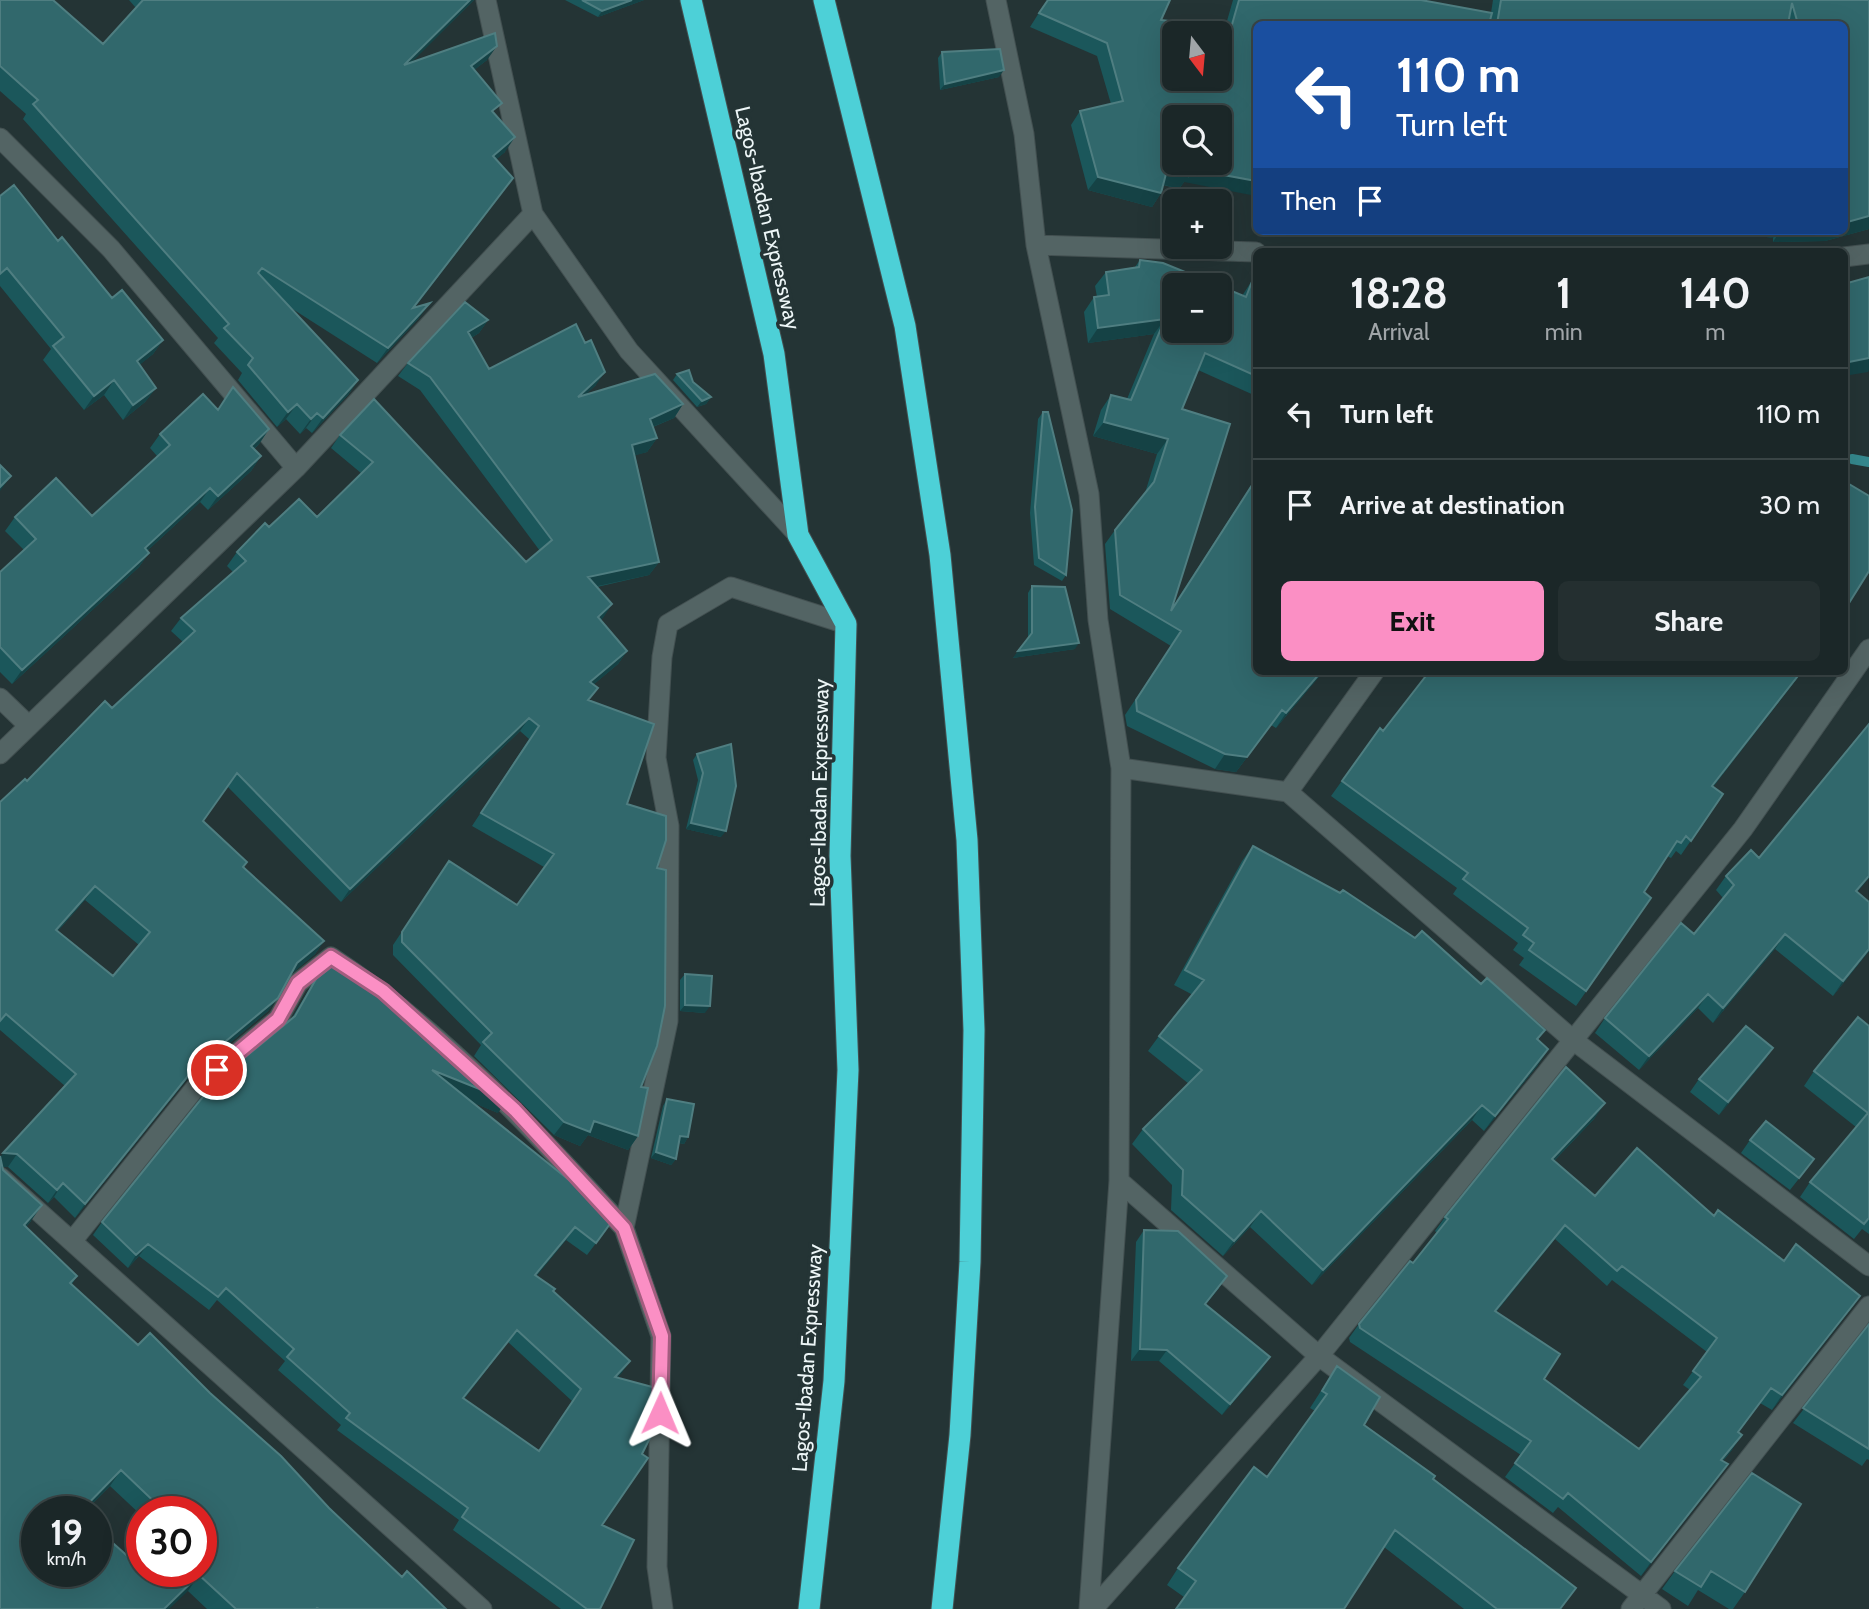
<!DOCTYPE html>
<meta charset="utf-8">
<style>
body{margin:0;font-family:Cabin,sans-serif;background:#242f30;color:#f1f3f6;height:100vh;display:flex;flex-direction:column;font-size:26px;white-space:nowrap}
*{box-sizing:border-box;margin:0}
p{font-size:23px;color:#a0a5a8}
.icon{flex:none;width:38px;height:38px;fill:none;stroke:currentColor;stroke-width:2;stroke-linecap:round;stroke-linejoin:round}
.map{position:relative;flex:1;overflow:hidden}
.sheet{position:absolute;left:1253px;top:248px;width:595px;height:427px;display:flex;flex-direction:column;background:#1b2728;border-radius:10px;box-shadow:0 7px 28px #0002,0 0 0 2px #394445}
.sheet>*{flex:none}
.hud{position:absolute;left:1253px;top:21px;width:595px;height:214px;border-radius:10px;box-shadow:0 7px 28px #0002,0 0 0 2px #394445;background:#1a4fa0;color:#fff;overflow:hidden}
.needle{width:46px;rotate:164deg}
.controls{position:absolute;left:1162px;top:21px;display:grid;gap:14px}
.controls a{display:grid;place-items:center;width:70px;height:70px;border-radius:10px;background:#1b2728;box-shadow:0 7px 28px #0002,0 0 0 2px #394445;font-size:35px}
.speed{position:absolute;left:21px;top:1496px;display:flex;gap:14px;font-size:35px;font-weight:700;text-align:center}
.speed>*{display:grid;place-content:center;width:91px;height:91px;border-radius:50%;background:#1b2728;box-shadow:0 7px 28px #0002,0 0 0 2px #394445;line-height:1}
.speed small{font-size:18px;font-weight:400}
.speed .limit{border:10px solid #d22;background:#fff;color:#111}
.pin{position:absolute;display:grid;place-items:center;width:60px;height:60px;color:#fff;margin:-30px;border:4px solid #fff;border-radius:50%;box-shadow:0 2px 7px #0007}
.me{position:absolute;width:77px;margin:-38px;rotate:1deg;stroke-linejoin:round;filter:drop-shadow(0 0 5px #0008)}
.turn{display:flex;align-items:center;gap:24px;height:147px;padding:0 28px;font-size:32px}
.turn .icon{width:91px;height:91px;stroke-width:2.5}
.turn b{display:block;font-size:49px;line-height:60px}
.then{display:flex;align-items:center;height:66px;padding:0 28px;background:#0003;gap:14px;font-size:26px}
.eta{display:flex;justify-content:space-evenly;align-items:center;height:119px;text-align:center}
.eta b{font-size:42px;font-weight:800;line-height:49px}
.button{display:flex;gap:14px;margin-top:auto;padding:14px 28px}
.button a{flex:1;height:80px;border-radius:10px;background:#fb8fc4;color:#111;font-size:28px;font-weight:800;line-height:80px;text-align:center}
.button a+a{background:#242f30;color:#f1f3f6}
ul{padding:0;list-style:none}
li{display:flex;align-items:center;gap:21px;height:91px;padding:0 28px;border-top:2px solid #394445}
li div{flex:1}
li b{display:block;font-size:26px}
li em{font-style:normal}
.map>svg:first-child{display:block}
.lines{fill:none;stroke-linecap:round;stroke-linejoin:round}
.stream{stroke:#35898e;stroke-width:10}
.minor-casing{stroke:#435051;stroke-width:21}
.motorway-casing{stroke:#435051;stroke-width:23}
.minor{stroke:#536464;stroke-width:19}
.motorway{stroke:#4dd0d7;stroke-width:21}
.wall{fill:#1b575b;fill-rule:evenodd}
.shaded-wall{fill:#154245}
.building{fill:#31686c;stroke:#4f7e81;stroke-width:2;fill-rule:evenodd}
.route-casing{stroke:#a35d7f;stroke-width:18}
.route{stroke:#fb8fc4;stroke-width:12}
.labels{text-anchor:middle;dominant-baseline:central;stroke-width:7;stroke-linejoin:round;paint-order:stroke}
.street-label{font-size:21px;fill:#edf6f7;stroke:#243435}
</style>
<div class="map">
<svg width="1869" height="1609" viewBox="0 0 1869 1609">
<rect width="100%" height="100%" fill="#243435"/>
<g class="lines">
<path class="stream" d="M1852 459 1869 462"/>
<defs>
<path id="minor" d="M486 0 533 214 629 351 798 535
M996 0 1024 134 1036 245 1089 494 1098 620 1121 768 1119 1181 1089 1609
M0 138 111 249 296 468
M1036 245 1256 252
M1844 257 1869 254
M0 698 29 726
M0 754 296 468 533 214
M1121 768 1288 792 1573 1040 1869 1266
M1288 792 1374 672
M0 1177 482 1609
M1119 1181 1319 1356 1661 1609
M73 1240 196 1087 278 1019 298 983 331 957C443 1031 533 1129 624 1228
M663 1609 657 1567 661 1336 624 1228 668 1021 669 826 656 758 662 657 668 624 731 587 846 624
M1093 1609 1319 1356 1743 829 1869 649
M1631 1609 1869 1306"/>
<path id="motorway" d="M691 0 774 354 798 535 846 624 840 856 848 1070 834 1381 809 1609
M824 0 905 326 940 555 967 840 974 1030 970 1262 960 1435 942 1609"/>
</defs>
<use href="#minor" class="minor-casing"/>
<use href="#motorway" class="motorway-casing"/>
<use href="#minor" class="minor"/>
<use href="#motorway" class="motorway"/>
</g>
<path class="wall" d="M0 0 103 44 136 8 129 0H474L411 62 487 60 474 70 494 114 505 152 496 159 513 178 414 307 419 318 377 363 291 308 358 380 348 395 312 433 306 428 300 434 286 419 277 427 238 380 242 373 214 343 218 338 23 119 26 114 0 91Z
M565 0H644L598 17Z
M1047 0H1170L1161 20 1225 28 1233 0H1421L1491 13 1493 0H1869V229L1825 241 1773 242V238L1726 231H1844V24H1256L1184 182 1179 189 1163 185 1161 193 1152 207 1088 190 1071 125 1080 111 1111 104 1097 56 1030 27Z
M942 52 999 77 940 90 938 58Z
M0 196 58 241 112 298 163 340 153 354 139 365 156 388 145 402 123 420 104 395 84 410 43 360 51 349 0 286Z
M1140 260 1242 296 1253 279 1256 281V396L1198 370 1182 409 1171 609 1256 478V672H1323L1276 728 1271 725 1236 772 1215 769 1127 726 1125 715 1171 646 1110 609 1105 544 1115 530 1145 493 1157 454 1093 436 1101 410 1111 395 1127 399 1154 334 1088 343 1084 312 1094 297H1097L1095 286 1106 272 1135 267Z
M488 320 479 333 471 338 489 369 596 385 586 394 683 404 674 418 653 427 657 438 647 452 635 455 659 562 649 575 597 587 612 604 601 620 627 651 618 664 594 684 589 700 627 804 657 868 638 1136 628 1150 588 1135 580 1146 554 1135 474 1056 481 1045 393 955V945L449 861 517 905 544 867 472 826 529 739 520 731 341 902 227 786 203 821 247 862 244 867 324 941 315 954 291 974 268 1011 187 1079 75 1218 54 1197 48 1203 8 1167H2L3 1170 31 1221 26 1227 77 1276 72 1284 138 1345 210 1393 402 1577 446 1609H207L188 1591 0 1609 1 1157 65 1086 0 1030V802L27 781 112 708 183 642 171 631 181 618 233 572 227 566 237 552 269 527 317 517 361 473 331 448 340 435 526 562 540 551 420 390 398 376 408 363ZM85 900 139 945 113 976 58 931ZM110 1486 142 1516V1512H201V1572L149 1576 37 1512H84Z
M677 374 693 382 711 397 706 404 697 407 673 380Z
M217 410 269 429 259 444 254 449 261 456 251 471 208 510 200 502 147 551 149 553 139 567 12 684 0 672V572L24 550 5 531 15 517 92 516 157 456 150 448 160 434Z
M1043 412 1066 575 1062 581 1034 565 1030 513 1038 419Z
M1032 586 1075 649 1013 658 1028 639V593Z
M1802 672 1713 787 1723 794 1681 855 1676 851 1671 858 1667 856 1644 892 1651 898 1576 1006 1519 965 1524 958 1513 950 1518 943 1453 894 1457 888 1331 796 1380 728 1383 731Z
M697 754 721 837 686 829 698 780 693 760Z
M1253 846 1481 984 1545 1030 1538 1040V1065L1484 1131 1472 1120 1312 1285 1250 1227 1223 1256 1171 1210 1172 1185 1132 1144 1143 1129 1189 1084 1148 1051 1159 1036 1193 995 1174 985 1242 861Z
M1759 858 1857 892 1869 951 1833 996 1775 949 1713 1023 1698 1008 1639 1070 1595 1033 1605 1018 1694 934 1723 898 1716 890 1726 876Z
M685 974 705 1013 680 1011V980Z
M316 979 498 1113 472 1102 606 1230 587 1255 566 1240 536 1276 630 1361 618 1377 602 1525 600 1609H561L453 1530 459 1520 337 1430 341 1425 278 1370 285 1361 217 1300 209 1310 139 1256 128 1268 93 1235 102 1222 292 1018 308 991ZM508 1342 572 1401 539 1451 464 1399Z
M1869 1026V1234L1862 1229 1854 1239 1800 1197 1810 1182 1856 1127 1804 1086 1814 1071Z
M1773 1048 1764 1061 1719 1115 1690 1092 1699 1079Z
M667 1099 688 1137 684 1144 679 1143 676 1159 671 1165 651 1158 663 1106Z
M1595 1118 1554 1161 1595 1196 1714 1216 1784 1261 1860 1296 1772 1410 1760 1403 1739 1432 1732 1450 1723 1461 1728 1464 1641 1576 1558 1507 1553 1513 1505 1477 1521 1455 1350 1342 1349 1338 1359 1324 1413 1263 1437 1233 1435 1231 1445 1217ZM1555 1239 1607 1286 1612 1280 1707 1352 1683 1385 1690 1390 1639 1449 1544 1379 1496 1312Z
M1750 1140 1805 1171 1790 1190 1741 1153Z
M1144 1230 1219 1288 1206 1304 1262 1369 1222 1415 1159 1361H1131L1136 1242Z
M1869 1324V1460L1867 1459 1862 1466 1793 1423Z
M1337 1366 1364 1425 1576 1588 1561 1609H1464L1384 1547 1184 1597 1167 1585 1178 1568 1267 1477 1315 1411 1310 1408Z
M1752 1473 1745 1592 1733 1609H1729L1698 1590 1688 1606 1662 1589 1675 1571Z"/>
<path class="shaded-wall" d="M470 0H474L394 80 404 65Z
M632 0H644L598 17 602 11Z
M497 46 487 60 460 81 471 66Z
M1004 70 999 77 940 90 945 84Z
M515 137 505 152 483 171 493 156Z
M1191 169 1256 181V196L1184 182 1179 189 1158 183 1167 170Z
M1098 177 1161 193 1152 207 1088 190Z
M513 178 502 193 403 323 413 308Z
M1869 216V229L1825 241 1773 242 1780 231H1844V223Z
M1726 231H1778L1773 238Z
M430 303 419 318 377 363 388 348Z
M1165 319 1154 334 1088 343 1098 328Z
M488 320 479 333 459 345 468 332Z
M163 340 153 354 126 376 137 361Z
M1869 358V370L1868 372 1844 376V363Z
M605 372 596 385 569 410 578 397Z
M114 380 104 395 84 410 94 396Z
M358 380 348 395 312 433 323 418Z
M156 388 145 402 123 420 133 405Z
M711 397 706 404 697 407 702 401Z
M297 404 286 419 277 427 288 412Z
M683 404 674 418 640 432 650 419Z
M317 413 306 428 300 434 311 419Z
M1104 422 1168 439 1157 454 1093 436Z
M269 429 259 444 241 460 251 446Z
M657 438 647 452 623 459 632 445Z
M261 456 251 471 208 510 218 496Z
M11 476 0 491V487Z
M210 488 200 502 135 562 145 548Z
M149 553 139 567 12 684 22 670Z
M659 562 649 575 579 590 588 577Z
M612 604 603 618 589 630 598 617Z
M1079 643 1075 649 1013 658 1018 651Z
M627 651 618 664 581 695 590 682Z
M1321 672H1323L1276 728 1286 713Z
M1801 672H1802L1702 801 1712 786Z
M1282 710 1236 772 1215 769 1225 754Z
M529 718 520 731 341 902 350 889Z
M691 823 726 831 721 837 686 829Z
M1869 876V878L1846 906 1856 891Z
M95 886 85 900 47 943 56 930Z
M1785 934 1775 949 1713 1023 1723 1008Z
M324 941 315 954 288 977 297 963Z
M1869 949V951L1833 996 1843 981Z
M1708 994 1698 1008 1639 1070 1649 1056Z
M278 998 268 1011 187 1079 75 1218 85 1204 196 1066Z
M685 1005 710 1006 705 1013 680 1011Z
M1773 1048 1764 1061 1719 1115 1728 1102Z
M1548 1049 1538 1065 1484 1131 1495 1116Z
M432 1070 507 1100 498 1113 423 1082Z
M1605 1103 1595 1118 1542 1173 1552 1159Z
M1482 1105 1472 1120 1312 1285 1323 1270Z
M594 1121 638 1136 628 1150 588 1135 580 1146 554 1135 564 1122Z
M680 1136 688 1137 684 1144 676 1142Z
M656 1152 676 1159 671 1165 651 1158Z
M3 1153 17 1154 8 1167H0V1158Z
M63 1183 54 1197 48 1203 57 1190Z
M42 1205 31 1221 13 1241 24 1225Z
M1261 1211 1250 1227 1223 1256 1234 1241Z
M1565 1225 1555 1239 1485 1326 1495 1311Z
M575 1227 566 1240 527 1288 535 1275Z
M148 1244 139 1256 128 1268 136 1255Z
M1860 1296 1850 1310 1772 1410 1782 1395Z
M517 1330 508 1342 454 1411 463 1398Z
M1140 1349 1167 1350 1159 1361H1131Z
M1270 1357 1262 1369 1222 1415 1230 1404Z
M630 1361 621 1374 607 1389 615 1377Z
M1742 1435 1732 1450 1711 1474 1721 1460Z
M1728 1464 1718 1478 1641 1576 1651 1562Z
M121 1470 110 1486 84 1512H80Z
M199 1575 188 1591 169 1609H164Z"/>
<path class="building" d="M0 0H53L103 44 143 0H470L404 65 495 33 497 46 471 66 502 103 492 111 515 137 493 156 513 178 413 308 430 303 388 348 262 268 258 273 358 380 323 418 317 413 311 419 297 404 288 412 248 365 253 358 224 328 229 324 33 104 38 100 0 66Z
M582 0H632L602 11Z
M1048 0H1170L1161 20 1231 28 1239 0H1421L1492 13 1489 24H1256V181L1191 169 1188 176 1167 170 1161 193 1098 177 1080 111 1123 101 1107 43 1039 13ZM1174 33H1220V79H1174ZM1174 117H1220V163H1174Z
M1501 0H1869V216L1844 223V196H1846L1844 188V24H1798L1792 3 1788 24H1497Z
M1000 49 1004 70 945 84 942 52Z
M14 185 58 241 62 237 112 298 122 290 163 340 137 361 156 388 133 405 114 380 94 396 53 346 64 337 7 268 0 274V196Z
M1140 260 1163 263 1217 285H1174V331H1220V286L1246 297 1253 279 1256 281V376L1205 353 1182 409 1230 424 1171 611 1256 479V672H1321L1286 713 1282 710 1247 757 1225 754 1137 711 1136 700 1181 631 1120 595 1115 530 1154 482 1168 439 1104 422 1111 395 1131 400 1165 319 1098 328 1094 297 1109 295 1106 272 1139 267Z
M1869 277V358L1844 363V284Z
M465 302 488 320 468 332 489 369 576 324 585 343 591 340 605 372 578 397 655 374 683 404 650 419 657 438 632 445 659 562 588 577 612 604 598 617 627 651 590 682 598 688 588 700 654 724 627 804 666 816V840L657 868 666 870 665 1006 657 1046 641 1087 648 1088 638 1136 594 1121 590 1132 564 1122 483 1042 492 1033 402 942V932L449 861 517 905 554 854 481 813 539 726 529 718 350 889 237 773 203 821 247 862 243 867 324 941 297 963 278 998 196 1066 85 1204 63 1183 57 1190 17 1154 3 1153 76 1074 6 1014 0 1021V802L25 779 27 781 105 701 112 708 195 631 181 618 246 561 237 552 265 523 269 527 299 499 317 517 373 462 340 435 374 399 526 562 552 540 430 377 408 363ZM95 886 150 932 113 976 56 930Z
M689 370 693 382 711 397 702 401 677 374Z
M233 387 269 429 251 446 261 456 218 496 210 488 145 548 149 553 22 670 0 647V572L36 539 15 517 56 478 92 516 170 445 160 434 203 394 218 410Z
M1043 412H1048L1072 510 1066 575 1039 558 1035 507Z
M0 465 11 476 0 487Z
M1844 481 1869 496V571L1844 611Z
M1032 586 1065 587 1079 643 1018 651 1032 633Z
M1429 672H1801L1712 786 1723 794 1691 841 1686 836 1681 843 1677 841 1644 892 1651 898 1586 991 1529 950 1534 943 1523 935 1528 928 1463 879 1468 873 1342 781 1380 728 1383 731Z
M1869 724V876L1856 891 1869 902V949L1843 981 1785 934 1723 1008 1708 994 1649 1056 1605 1018 1681 923 1694 934 1734 885 1726 876 1751 850 1759 858Z
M731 744 736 786 726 831 691 823 703 773 697 754Z
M1253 846 1340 893 1343 890 1415 938 1422 931 1481 984 1487 978 1545 1030 1537 1039 1548 1049 1495 1116 1482 1105 1323 1270 1261 1211 1234 1241 1182 1195 1183 1170 1143 1129 1202 1070 1159 1036 1204 980 1185 970Z
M340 960 357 971 461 1066 466 1061 507 1100 432 1070 615 1217 596 1243 575 1227 535 1275 555 1289 553 1291 630 1361 615 1377 656 1388 645 1430 652 1434 642 1454 648 1458 602 1525 634 1540 600 1609H587L462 1517 468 1508 346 1418 350 1413 287 1357 294 1349 226 1288 218 1297 148 1244 136 1255 102 1222 214 1083 295 1016 316 979ZM517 1330 581 1389 539 1451 463 1398Z
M685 974 712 976 710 1006 685 1005Z
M1858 1017 1869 1026V1218L1864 1224 1810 1182 1868 1113 1814 1071Z
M1746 1026 1773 1048 1728 1102 1699 1079Z
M1566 1067 1605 1103 1552 1159 1595 1196 1637 1148 1714 1216 1718 1210 1784 1261 1796 1244 1860 1296 1782 1395 1771 1388 1738 1432 1742 1435 1721 1460 1728 1464 1651 1562 1568 1493 1563 1499 1515 1463 1531 1441 1360 1328 1359 1324 1410 1261 1413 1263 1448 1219 1445 1217ZM1565 1225 1617 1271 1622 1266 1717 1338 1693 1371 1701 1377 1639 1449 1544 1379 1560 1354 1495 1311Z
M667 1099 694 1104 688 1137 680 1136 676 1159 656 1152Z
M1766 1121 1814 1159 1799 1178 1750 1140Z
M0 1156 3 1170 42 1205 24 1225 77 1276 70 1283 138 1345 150 1333 210 1393 281 1456 329 1508 402 1577 407 1571 446 1609H319L317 1608 316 1609H236L199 1575 164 1609H0ZM121 1470 165 1512H201V1572H154L149 1576 145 1572H142V1569L96 1528V1572H37V1512H80Z
M1144 1230 1178 1231 1227 1276 1205 1304 1270 1357 1230 1404 1167 1350 1140 1349Z
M1869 1324V1449L1803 1408Z
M1337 1366 1380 1397 1364 1425 1435 1476 1433 1479 1576 1588 1560 1609H1497L1395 1530 1344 1609H1176L1196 1581 1178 1568 1254 1467 1267 1477 1327 1394 1322 1391Z
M1752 1473 1801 1504 1745 1592 1711 1571 1701 1587 1675 1571Z"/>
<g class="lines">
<defs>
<path id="route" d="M217 1070 278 1019 298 983 331 957 383 991 515 1110 624 1228 662 1336 660 1413"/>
</defs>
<use href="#route" class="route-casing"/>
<use href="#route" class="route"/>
</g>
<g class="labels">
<g class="street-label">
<text transform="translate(768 218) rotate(77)">Lagos-Ibadan Expressway</text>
<text transform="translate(819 793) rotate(-89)">Lagos-Ibadan Expressway</text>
<text transform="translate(807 1358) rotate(-86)">Lagos-Ibadan Expressway</text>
</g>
</g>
</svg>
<div class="controls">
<a><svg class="needle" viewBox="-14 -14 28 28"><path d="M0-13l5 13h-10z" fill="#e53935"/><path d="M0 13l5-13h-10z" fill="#a0a5a8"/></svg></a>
<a><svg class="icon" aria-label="search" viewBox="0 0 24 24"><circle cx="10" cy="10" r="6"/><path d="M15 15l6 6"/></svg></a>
<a>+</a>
<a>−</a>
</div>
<div class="speed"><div>19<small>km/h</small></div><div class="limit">30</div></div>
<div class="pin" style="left:217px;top:1070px;background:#d93025"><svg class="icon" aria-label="arrive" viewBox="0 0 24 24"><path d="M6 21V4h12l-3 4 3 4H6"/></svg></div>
<svg class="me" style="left:660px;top:1413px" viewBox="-20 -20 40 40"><path d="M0-17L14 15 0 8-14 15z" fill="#fb8fc4" stroke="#fff" stroke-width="4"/></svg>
<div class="hud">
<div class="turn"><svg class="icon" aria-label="left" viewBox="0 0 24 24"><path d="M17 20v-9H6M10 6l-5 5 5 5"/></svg><div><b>110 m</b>Turn left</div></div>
<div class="then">Then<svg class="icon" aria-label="arrive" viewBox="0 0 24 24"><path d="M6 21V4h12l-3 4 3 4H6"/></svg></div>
</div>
<section class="sheet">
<div class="eta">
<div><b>18:28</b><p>Arrival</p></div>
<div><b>1</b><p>min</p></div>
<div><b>140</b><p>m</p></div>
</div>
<ul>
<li><svg class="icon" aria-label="left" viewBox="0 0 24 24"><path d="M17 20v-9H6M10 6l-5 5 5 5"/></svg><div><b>Turn left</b></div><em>110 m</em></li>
<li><svg class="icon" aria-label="arrive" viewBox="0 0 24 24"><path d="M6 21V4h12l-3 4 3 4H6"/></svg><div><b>Arrive at destination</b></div><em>30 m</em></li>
</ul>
<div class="button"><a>Exit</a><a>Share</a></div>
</section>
</div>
